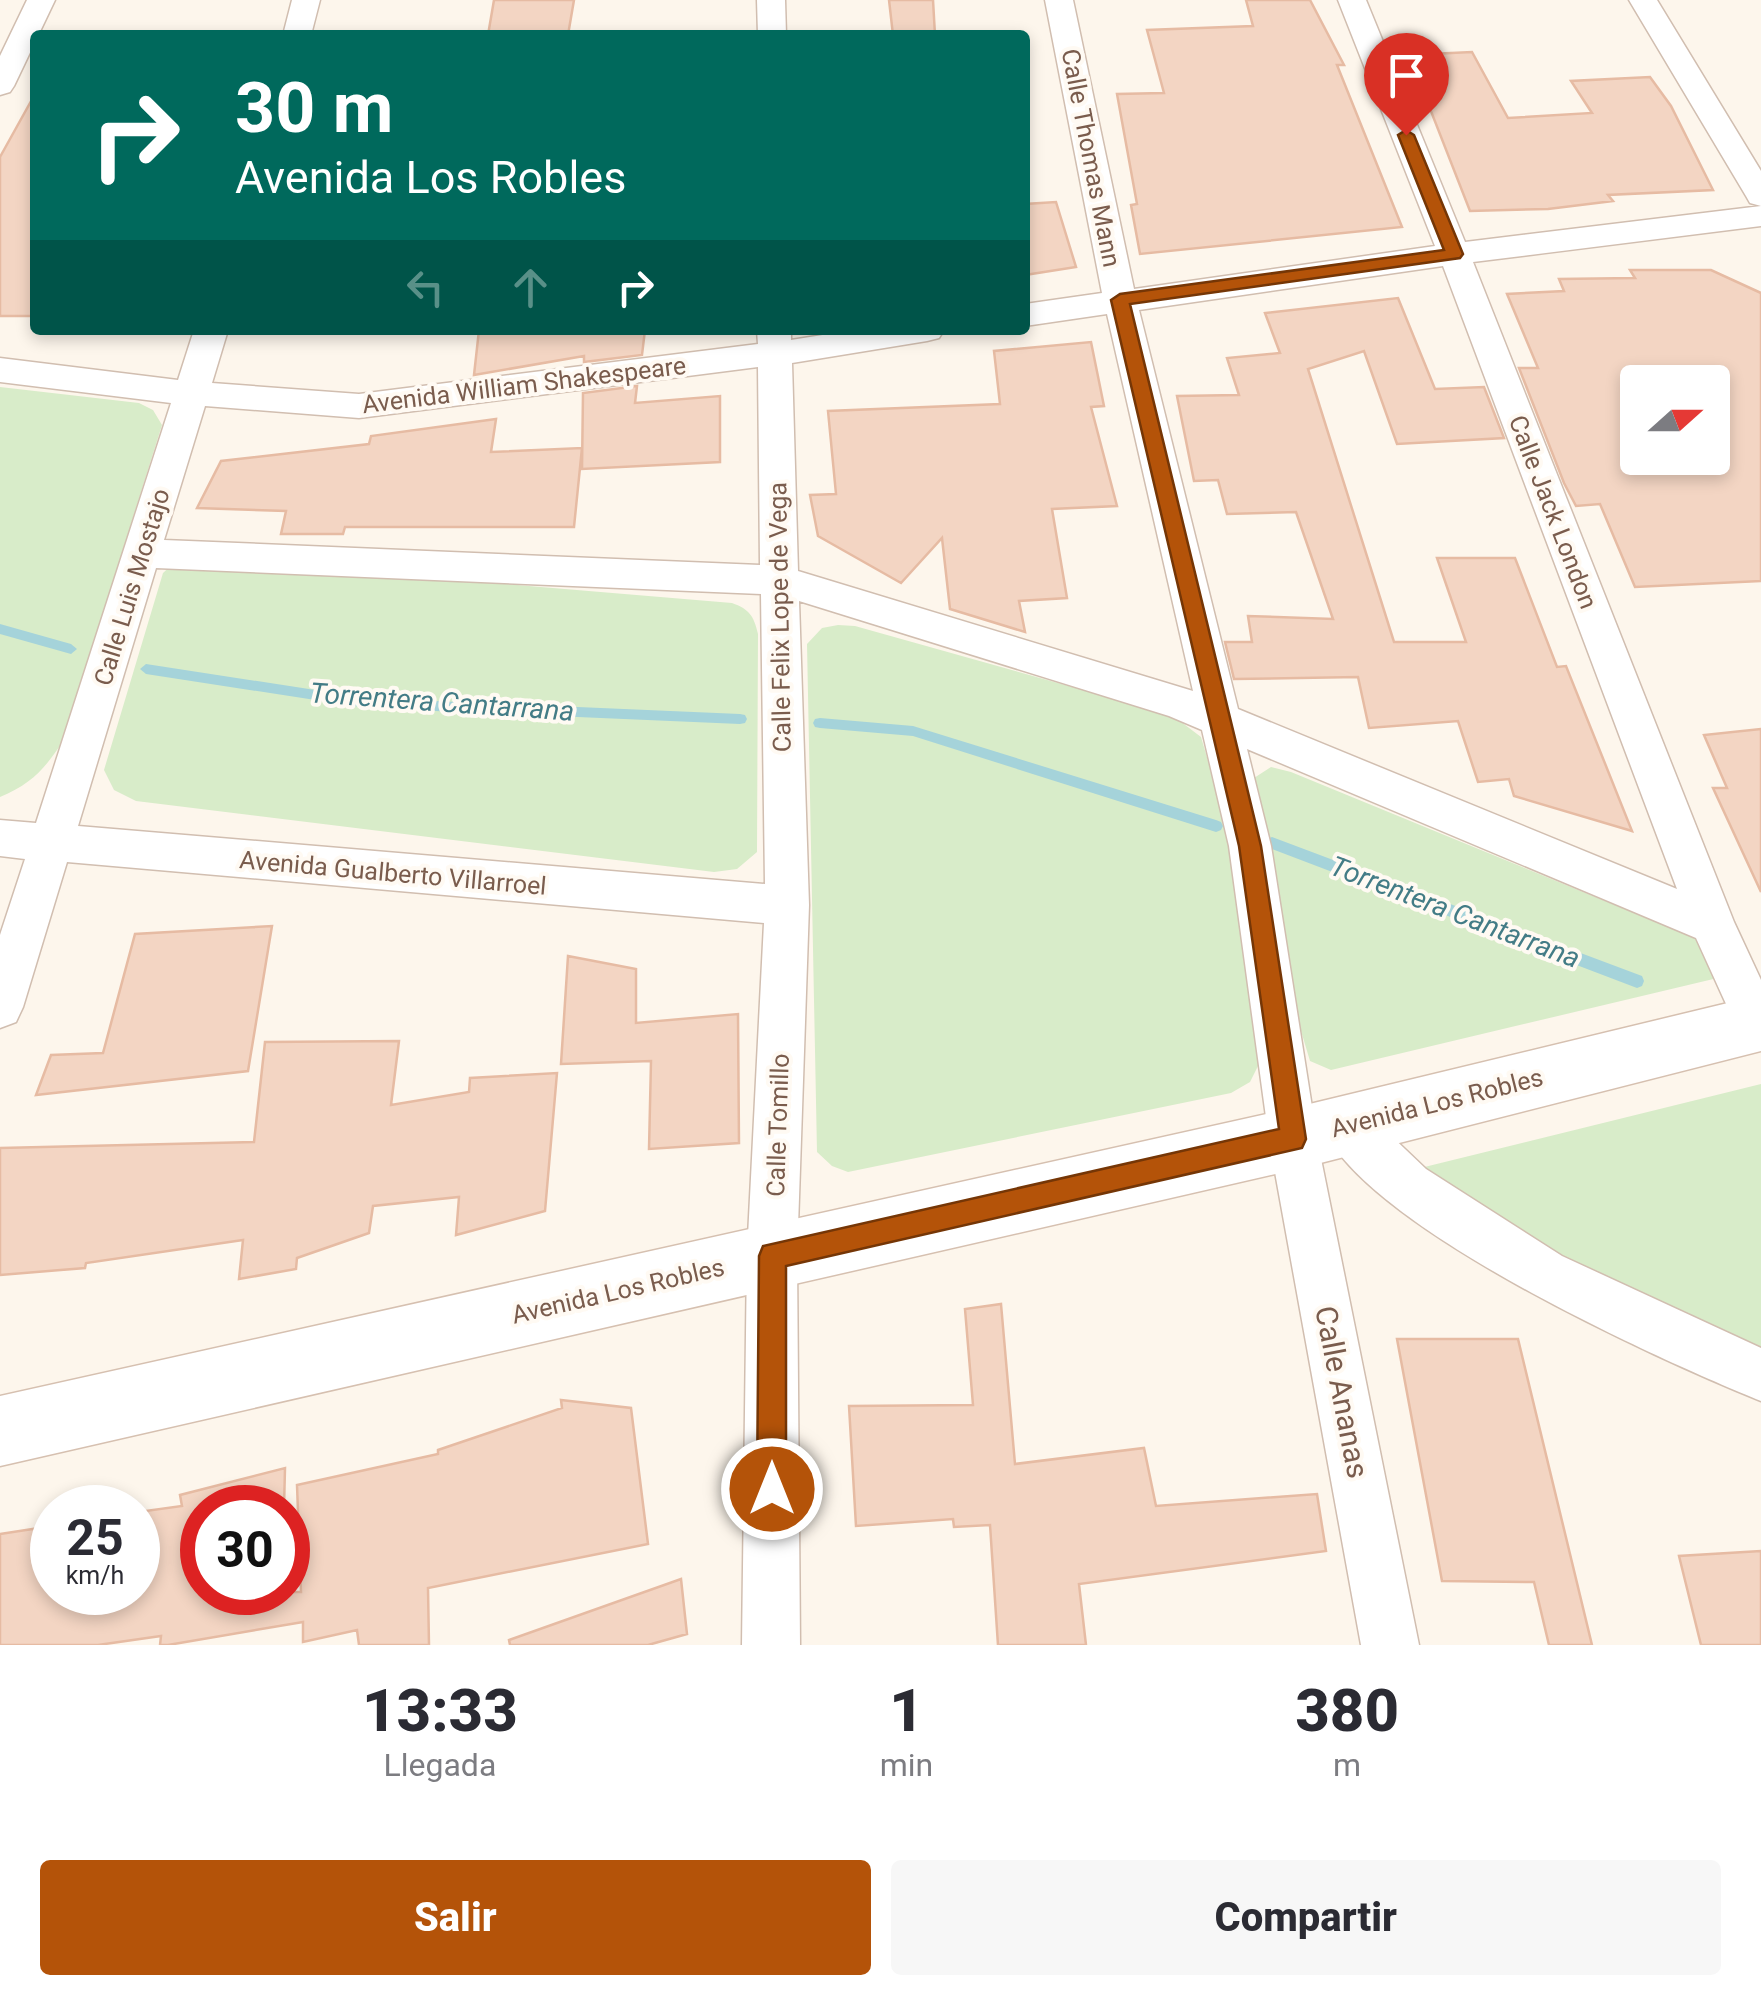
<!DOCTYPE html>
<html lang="es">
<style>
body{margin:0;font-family:Roboto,sans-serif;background:#f7f7f7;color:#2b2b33;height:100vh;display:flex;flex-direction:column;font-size:38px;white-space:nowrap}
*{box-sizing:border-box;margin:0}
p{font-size:32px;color:#7c7c81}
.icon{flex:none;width:55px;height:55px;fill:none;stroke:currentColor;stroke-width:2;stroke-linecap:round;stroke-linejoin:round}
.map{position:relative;height:1645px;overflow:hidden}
.panel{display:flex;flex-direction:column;background:#fff;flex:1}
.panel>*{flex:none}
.guide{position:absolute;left:30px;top:30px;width:1000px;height:305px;border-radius:10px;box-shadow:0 5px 15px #0003;background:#00695c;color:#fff;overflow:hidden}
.needle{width:65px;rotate:69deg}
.fabs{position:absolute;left:1620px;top:365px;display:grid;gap:20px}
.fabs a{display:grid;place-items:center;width:110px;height:110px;border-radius:10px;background:#fff;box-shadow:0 5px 15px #0003;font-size:50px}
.speed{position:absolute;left:30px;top:1485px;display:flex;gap:20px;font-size:50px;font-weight:700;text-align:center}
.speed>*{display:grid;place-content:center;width:130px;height:130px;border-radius:50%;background:#fff;box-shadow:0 5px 15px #0003;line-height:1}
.speed small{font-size:25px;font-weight:400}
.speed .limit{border:15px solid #d22;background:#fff;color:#111}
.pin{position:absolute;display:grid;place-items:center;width:85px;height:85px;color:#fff;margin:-102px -42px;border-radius:50% 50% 50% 0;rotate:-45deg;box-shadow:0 0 10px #0007}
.pin .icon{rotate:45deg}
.me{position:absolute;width:110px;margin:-55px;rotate:0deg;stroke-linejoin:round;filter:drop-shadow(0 0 8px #0008)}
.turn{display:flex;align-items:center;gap:35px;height:210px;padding:0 40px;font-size:45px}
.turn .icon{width:130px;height:130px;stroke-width:2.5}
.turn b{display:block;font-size:70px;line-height:85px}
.lanes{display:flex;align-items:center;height:95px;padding:0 40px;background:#0003;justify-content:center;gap:50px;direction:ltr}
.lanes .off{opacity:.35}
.eta{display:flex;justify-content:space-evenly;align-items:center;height:170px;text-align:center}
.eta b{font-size:60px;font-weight:800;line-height:70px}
.button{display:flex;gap:20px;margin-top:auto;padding:20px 40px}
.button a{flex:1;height:115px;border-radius:10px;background:#b45309;color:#fff;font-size:40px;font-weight:800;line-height:115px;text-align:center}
.button a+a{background:#f7f7f7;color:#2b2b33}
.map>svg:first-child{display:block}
.green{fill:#d8ecc9}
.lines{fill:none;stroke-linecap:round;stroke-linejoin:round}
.stream{fill:#a5d3da;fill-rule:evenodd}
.building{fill:#f3d5c3;stroke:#e6bba3;stroke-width:2.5;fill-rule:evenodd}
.minor-casing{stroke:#d1beb0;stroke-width:3}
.secondary-casing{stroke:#d6c0b0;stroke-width:3}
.minor{fill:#fff;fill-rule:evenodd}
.secondary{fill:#fff;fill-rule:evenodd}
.route{fill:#b45309;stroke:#753606;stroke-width:2.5}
.labels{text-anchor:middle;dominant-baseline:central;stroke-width:8;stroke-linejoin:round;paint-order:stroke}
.street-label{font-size:25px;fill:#7a5c4d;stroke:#fffaf3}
.water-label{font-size:28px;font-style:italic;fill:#437c86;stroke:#fffaf3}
.near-street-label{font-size:30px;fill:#7a5c4d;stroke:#fffaf3}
</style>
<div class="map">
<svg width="1761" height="1645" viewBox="0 0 1761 1645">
<rect width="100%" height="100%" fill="#fdf6ec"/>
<path class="green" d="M0 387 139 403 153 410 162 425 63 741C45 769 31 784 0 797Z
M197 558 732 603C749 609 754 616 758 634L757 852 737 869 714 872 136 801 114 790 104 770 163 573 176 561Z
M838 625 855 626 1172 715 1201 737 1229 832 1263 1056 1250 1082 1231 1093 848 1172 832 1166 817 1152 807 644 822 628Z
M1271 767 1291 772 1717 947 1726 976 1331 1070 1310 1061 1296 1014 1254 778Z
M1761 1084V1370L1396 1174Z"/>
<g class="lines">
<path class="stream" d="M0 624 71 644 77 649 71 654 0 634Z
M146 664 367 698 740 714 745 715 747 719 745 723 740 724 367 708 146 674 140 669Z
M820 718 913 726 1216 820 1221 822 1223 826 1221 830 1216 832 913 736 820 728 815 727 813 723 815 719Z
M1272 837 1642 976 1644 981 1642 986 1637 988 1267 847 1265 843 1267 839Z"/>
</g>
<path class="building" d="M494 0H574L568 35H488Z
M889 0H933L935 35H893Z
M1246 0H1310L1344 65H1337L1402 227 1140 254 1131 205 1137 204 1117 94 1164 93 1147 30 1253 26Z
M1472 52 1508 118 1592 113 1571 81 1650 77 1671 106 1713 190 1608 195 1613 201 1548 209 1470 211 1409 55Z
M35 94V316H0V157Z
M1056 202 1076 267 1025 275V204Z
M1630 270H1711L1761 293V581L1635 587 1600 504 1576 506 1564 483 1519 368H1538L1507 294 1564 291 1559 279 1635 278ZM1638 382H1712V458H1638Z
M1398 298 1435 389 1484 387 1504 438 1397 444 1364 351 1308 369 1394 642H1466L1437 558H1515L1557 667 1566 666 1632 831 1514 796 1509 779 1478 782 1458 721 1369 728 1358 677 1234 679 1225 642H1252L1248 616 1333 619 1296 512 1227 514 1218 480 1194 481 1177 396 1239 395 1227 358 1280 353 1265 313Z
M479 330H645L642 355 584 362V356L474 375Z
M1091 342 1104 406 1091 407 1117 506 1052 509 1067 598 1019 601 1025 632 950 609 942 538 901 583 818 536 810 495 836 494 828 411 1000 404 994 351Z
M637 386 635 403 720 396V462L582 469 583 393Z
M496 419 491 452 582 448 574 527H345L343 534H281L286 511 197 508 221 461 369 444 371 436Z
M1761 729V892L1713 788H1727L1704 735Z
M272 926 248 1071 36 1095 51 1055 103 1053 135 934Z
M568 956 636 969V1023L738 1014 739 1143 649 1149 651 1061 561 1064Z
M399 1041 391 1105 469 1092 470 1078 557 1073 545 1211 456 1235 459 1197 373 1206 369 1233 297 1258 296 1269 239 1279 243 1240 86 1263 85 1268 0 1275V1148L254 1142 265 1042Z
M1001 1304 1015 1464 1144 1448 1156 1506 1317 1494 1326 1551 1079 1584 1086 1645H998L990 1525 954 1527 953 1519 856 1526 849 1406 973 1405 965 1309Z
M1397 1339H1518L1592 1645H1549L1534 1582 1442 1581Z
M561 1400 631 1408 648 1544 428 1588 429 1645H359L357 1630 303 1642V1622L168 1645H160L161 1636 98 1645H0V1534L52 1526V1592H138V1512L182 1506 180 1495 285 1468 284 1508H202V1592H301L297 1485 438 1454V1450L562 1408Z
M1761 1551V1645H1701L1679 1556Z
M681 1579 687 1634 648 1645H510L509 1640Z"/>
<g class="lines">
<defs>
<path id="minor" d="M27 0H55L14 86 10 92 0 95V56Z
M292 0H320L311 35H283Z
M757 0H785L786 35H758Z
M1045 0H1073L1134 289 1435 246 1338 0H1366L1465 242 1761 206V226L1473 262 1734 922 1761 980V1044L1742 1039 1696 938 1247 749 1271 846 1317 1139 1419 1645H1361L1269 1139 1229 846 1202 730 1169 716 799 601 809 905 797 1256 800 1645H742L747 1256 764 923 67 862 23 1007 16 1022 0 1028V935L25 859 0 856V820L36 823 171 403 0 382V358L178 380 194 330H228L212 383 359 394 758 344 757 330H791V340L854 330H944L939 338 927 341 792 363 798 571 1193 691 1107 314 1025 326V304L1102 293ZM1443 266 1677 889 1238 709 1139 310ZM758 367 760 565 164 540 205 406 359 418ZM156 568 761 594 765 884 78 826Z
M1629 0H1657L1761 171V206L1750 203 1746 196Z
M1346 1103 1363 1109 1426 1169 1562 1256 1761 1348V1401C1657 1359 1365 1227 1322 1126L1329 1109Z"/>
<path id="secondary" d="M1761 995V1051L1293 1170 0 1466V1396L1293 1108Z"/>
</defs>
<use href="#minor" class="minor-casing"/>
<use href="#secondary" class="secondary-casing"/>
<use href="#minor" class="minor"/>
<use href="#secondary" class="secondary"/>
</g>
<path class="route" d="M1406 130 1414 135 1463 254 1460 258 1130 304 1261 846 1306 1139 1302 1148 786 1266V1489L782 1500 772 1504 761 1500 757 1489 759 1256 763 1246 1279 1129 1239 846 1111 300 1120 294 1444 250 1398 135Z"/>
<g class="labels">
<g class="street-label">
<text transform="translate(1091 158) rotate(79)">Calle Thomas Mann</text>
<text transform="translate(524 385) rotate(-7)">Avenida William Shakespeare</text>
<text transform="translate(1553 512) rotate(69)">Calle Jack London</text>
<text transform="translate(132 587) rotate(-73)">Calle Luis Mostajo</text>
<text transform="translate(780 617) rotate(-91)">Calle Felix Lope de Vega</text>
<text transform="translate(393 873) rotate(5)">Avenida Gualberto Villarroel</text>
<text transform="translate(1437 1103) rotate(-14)">Avenida Los Robles</text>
<text transform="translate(778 1125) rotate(-88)">Calle Tomillo</text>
<text transform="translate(618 1291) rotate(-13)">Avenida Los Robles</text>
</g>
<g class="water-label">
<text transform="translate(442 702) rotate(4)">Torrentera Cantarrana</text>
<text transform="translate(1455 912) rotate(21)">Torrentera Cantarrana</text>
</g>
<g class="near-street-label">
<text transform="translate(1342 1392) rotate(79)">Calle Ananas</text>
</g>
</g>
</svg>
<div class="fabs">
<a><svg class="needle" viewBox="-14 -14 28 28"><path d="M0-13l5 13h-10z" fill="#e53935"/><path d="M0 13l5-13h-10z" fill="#7c7c81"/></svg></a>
</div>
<div class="speed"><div>25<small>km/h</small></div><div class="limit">30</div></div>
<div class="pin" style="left:1406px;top:135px;background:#d93025"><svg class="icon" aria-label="arrive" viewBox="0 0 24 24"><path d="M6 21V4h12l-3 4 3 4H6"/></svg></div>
<svg class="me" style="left:772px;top:1489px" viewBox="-20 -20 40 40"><circle r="17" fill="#b45309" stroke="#fff" stroke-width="3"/><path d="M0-11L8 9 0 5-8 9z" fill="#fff"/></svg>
<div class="guide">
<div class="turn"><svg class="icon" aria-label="right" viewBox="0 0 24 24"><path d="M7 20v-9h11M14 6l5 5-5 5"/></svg><div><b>30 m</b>Avenida Los Robles</div></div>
<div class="lanes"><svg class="icon off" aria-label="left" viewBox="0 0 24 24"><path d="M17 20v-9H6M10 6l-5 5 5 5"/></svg><svg class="icon off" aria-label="ahead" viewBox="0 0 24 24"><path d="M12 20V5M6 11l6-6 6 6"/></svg><svg class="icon" aria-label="right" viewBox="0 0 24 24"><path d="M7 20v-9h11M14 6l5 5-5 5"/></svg></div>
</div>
</div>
<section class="panel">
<div class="eta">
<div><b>13:33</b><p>Llegada</p></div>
<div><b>1</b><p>min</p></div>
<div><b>380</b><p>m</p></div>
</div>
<div class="button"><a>Salir</a><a>Compartir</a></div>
</section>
